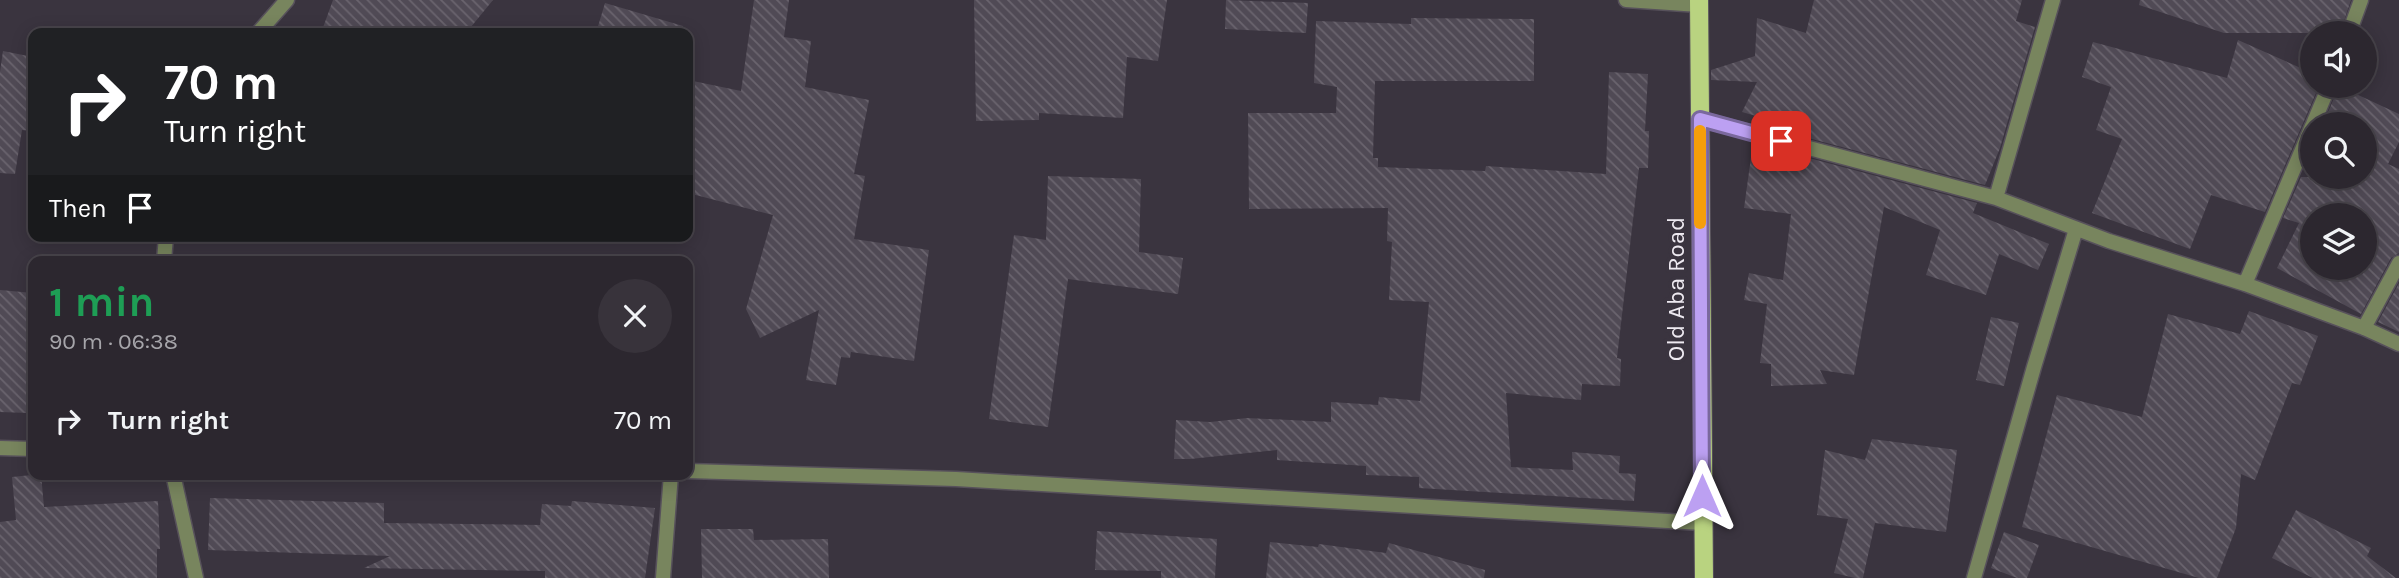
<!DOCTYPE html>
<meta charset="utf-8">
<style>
body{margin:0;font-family:Karla,sans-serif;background:#38333b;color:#f1f3f6;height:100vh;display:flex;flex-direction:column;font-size:26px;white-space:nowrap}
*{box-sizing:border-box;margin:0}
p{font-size:23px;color:#a6a5aa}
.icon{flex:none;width:38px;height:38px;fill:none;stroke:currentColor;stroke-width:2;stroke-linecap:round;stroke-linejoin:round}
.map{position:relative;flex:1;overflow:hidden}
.drawer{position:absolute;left:28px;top:256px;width:665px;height:224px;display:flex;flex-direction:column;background:#2c272f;border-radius:14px;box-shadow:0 4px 18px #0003,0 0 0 2px #48444b}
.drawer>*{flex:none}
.top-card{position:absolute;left:28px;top:28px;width:665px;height:214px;border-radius:14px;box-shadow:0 4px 18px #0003,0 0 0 2px #48444b;background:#202124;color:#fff;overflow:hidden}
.tools{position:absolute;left:2300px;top:21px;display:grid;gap:14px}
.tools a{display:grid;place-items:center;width:77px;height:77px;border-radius:50%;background:#2c272f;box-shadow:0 4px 18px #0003,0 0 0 2px #48444b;font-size:35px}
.pin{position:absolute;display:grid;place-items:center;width:60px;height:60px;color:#fff;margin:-30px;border-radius:14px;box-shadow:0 4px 10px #0006}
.me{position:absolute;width:77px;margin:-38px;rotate:0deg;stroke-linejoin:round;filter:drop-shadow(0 0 5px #0008)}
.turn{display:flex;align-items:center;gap:24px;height:147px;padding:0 21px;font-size:32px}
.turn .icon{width:91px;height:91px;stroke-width:2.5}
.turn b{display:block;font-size:49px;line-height:60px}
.then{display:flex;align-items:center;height:66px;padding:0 21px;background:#0003;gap:14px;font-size:26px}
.round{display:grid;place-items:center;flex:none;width:74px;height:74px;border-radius:37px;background:#38333b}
.summary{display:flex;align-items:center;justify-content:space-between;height:119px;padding:0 21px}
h1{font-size:42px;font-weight:700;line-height:52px;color:#1e9e55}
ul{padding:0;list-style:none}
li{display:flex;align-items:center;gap:21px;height:91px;padding:0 21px}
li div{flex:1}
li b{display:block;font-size:26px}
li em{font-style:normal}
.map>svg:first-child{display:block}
.building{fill:url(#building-back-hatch);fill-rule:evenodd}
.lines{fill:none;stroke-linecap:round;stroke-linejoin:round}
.street-casing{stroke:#57515b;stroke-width:17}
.primary-casing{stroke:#57515b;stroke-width:20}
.street{stroke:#78855e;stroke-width:14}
.primary{stroke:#b9d380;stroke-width:18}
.route-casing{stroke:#7a689d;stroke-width:18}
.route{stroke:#bca0f2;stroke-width:12}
.slow{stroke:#f59e0b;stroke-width:12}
.labels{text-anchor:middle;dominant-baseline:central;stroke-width:7;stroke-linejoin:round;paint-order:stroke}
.street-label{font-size:24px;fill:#eeeaf1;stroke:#3a343f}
</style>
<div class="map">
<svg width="2399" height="578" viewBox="0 0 2399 578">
<defs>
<pattern id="building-back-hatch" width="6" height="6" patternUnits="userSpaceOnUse" patternTransform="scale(1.75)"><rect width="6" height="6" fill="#504a55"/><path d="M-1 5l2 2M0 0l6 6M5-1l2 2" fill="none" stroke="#6a646e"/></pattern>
</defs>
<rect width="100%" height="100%" fill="#3a343f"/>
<path class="building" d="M333 0H493L466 33H321Z
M754 0H789L784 37 811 41 805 87 869 100 854 174 865 176 854 239 929 250 914 361 851 352 850 358 841 357 836 385 806 380 819 310 760 338 746 309 773 215 688 193V109L693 81 741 91Z
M974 0H1167L1158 61 1127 57 1123 118 1039 113V120L976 121Z
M1226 0 1308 3 1306 33 1225 29Z
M1814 0H2022L2016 21 2035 27 2000 148 1985 185 1755 124 1756 116 1742 112 1757 82 1711 80V70L1755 56 1757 18 1806 33Z
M2140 0H2351L2340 33H2224L2139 5Z
M605 3 683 26 682 33H596Z
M1411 18 1534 19V81H1375L1373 158H1378V167L1485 171 1486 166 1606 174 1609 72 1648 74 1645 131H1649L1648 168H1639L1617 358 1621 359 1620 386 1582 384 1581 400 1506 393 1511 467 1573 470 1572 452 1620 456 1619 473 1636 474 1634 501 1419 488V477L1366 475V466L1277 460V450L1190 459H1174L1176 420 1210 422 1247 418 1331 422V402L1378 405 1379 397 1420 401 1429 302 1389 300 1392 242 1387 241 1388 208 1249 209 1248 113H1336L1337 87 1314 83 1316 21 1411 24Z
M2238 40 2312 73V86H2319L2265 212 2211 195 2190 249 2092 213 2122 139 2096 130 2111 87 2082 77 2093 42 2227 78Z
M3 51 33 57 27 102H33V131L22 130 15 174 0 173V72Z
M2339 86 2399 114V142L2388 164 2399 169V253L2391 258 2361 314 2277 268 2299 223 2283 218 2301 177H2364V124H2323ZM2312 215H2364V268H2312Z
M1753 143 1977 203 1973 213 2049 244 2038 270 1999 254 1986 295 1926 275 1940 230 1884 207 1854 375 1820 370 1827 384 1771 386V364L1760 363 1767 304 1744 300 1749 273 1783 280 1791 214 1744 208Z
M1048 176 1141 179 1139 252 1183 258 1178 294 1068 279 1048 427 989 419 1014 235 1046 240Z
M2399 283V332L2378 322Z
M0 290 33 293V347L30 346 28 413 0 412Z
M2249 311 2318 336 2300 385 2292 383 2255 480 2241 474 2236 528 2217 578H2199L2022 527 2057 395 2142 417 2168 314 2240 334Z
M1991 317 2019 323 2004 386 1976 380Z
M1872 439 1957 450 1946 532 1875 523 1863 578H1855L1834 573 1848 519 1817 515 1825 450 1865 460Z
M41 474 44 507 158 501 160 549H157V578H0V522L16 520 12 477Z
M210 498 384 503V523L540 525 542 504 571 506 572 501 655 508 645 578H545V571L364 568 390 556 208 550Z
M2296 510 2371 548 2367 556 2396 578H2313L2272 558Z
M701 529H753L754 540 828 539 829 578H702Z
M1097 531 1217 539 1215 578H1161V571L1095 570Z
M2004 532 2039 545 2027 578H2017L1991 568Z
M1270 542 1318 547 1319 544 1386 553 1389 543 1485 570 1484 578H1266Z"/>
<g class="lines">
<defs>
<path id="street" d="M1626 0 1699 5
M258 33 287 0
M2349 33 2361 0
M1700 119 1996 198 2109 241 2245 284 2364 328 2399 344
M2313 124 2329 86
M1996 198 2053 0
M164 261 166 236
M2245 284 2312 126
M2364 328 2399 263
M0 448 33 449
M688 471 956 479 1702 523
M173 474 196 578
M663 578 671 474
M1974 578 2034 367 2076 229"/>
<path id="primary" d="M1699 0 1704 578"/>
</defs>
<use href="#street" class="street-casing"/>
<use href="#primary" class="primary-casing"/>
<use href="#street" class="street"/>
<use href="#primary" class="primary"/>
</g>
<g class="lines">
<defs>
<path id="route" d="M1702 496 1700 119 1781 141"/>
</defs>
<use href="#route" class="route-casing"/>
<use href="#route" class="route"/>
<path class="slow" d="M1700 131V223"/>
</g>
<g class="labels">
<g class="street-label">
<text transform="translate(1676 289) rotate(-90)">Old Aba Road</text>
</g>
</g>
</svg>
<div class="tools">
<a><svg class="icon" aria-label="sound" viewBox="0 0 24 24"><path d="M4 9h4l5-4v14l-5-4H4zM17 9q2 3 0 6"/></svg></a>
<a><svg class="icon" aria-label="search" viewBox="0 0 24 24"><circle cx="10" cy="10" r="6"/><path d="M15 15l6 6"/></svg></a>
<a><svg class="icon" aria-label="layers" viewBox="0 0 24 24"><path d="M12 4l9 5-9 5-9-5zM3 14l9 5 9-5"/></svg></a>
</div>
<div class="pin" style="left:1781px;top:141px;background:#d93025"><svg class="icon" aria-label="arrive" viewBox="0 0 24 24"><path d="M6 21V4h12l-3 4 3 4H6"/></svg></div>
<svg class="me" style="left:1702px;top:496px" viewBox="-20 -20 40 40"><path d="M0-17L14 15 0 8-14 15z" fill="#bca0f2" stroke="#fff" stroke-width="4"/></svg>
<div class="top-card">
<div class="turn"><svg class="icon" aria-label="right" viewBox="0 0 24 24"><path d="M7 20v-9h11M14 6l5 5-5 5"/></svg><div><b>70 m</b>Turn right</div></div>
<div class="then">Then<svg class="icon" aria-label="arrive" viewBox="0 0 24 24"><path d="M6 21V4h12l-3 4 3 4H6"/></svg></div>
</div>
<section class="drawer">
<div class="summary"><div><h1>1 min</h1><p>90 m · 06:38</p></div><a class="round"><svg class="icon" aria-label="close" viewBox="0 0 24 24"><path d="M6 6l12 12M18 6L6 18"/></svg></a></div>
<ul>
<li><svg class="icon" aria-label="right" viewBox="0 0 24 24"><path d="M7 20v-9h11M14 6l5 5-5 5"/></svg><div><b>Turn right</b></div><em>70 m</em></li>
</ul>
</section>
</div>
